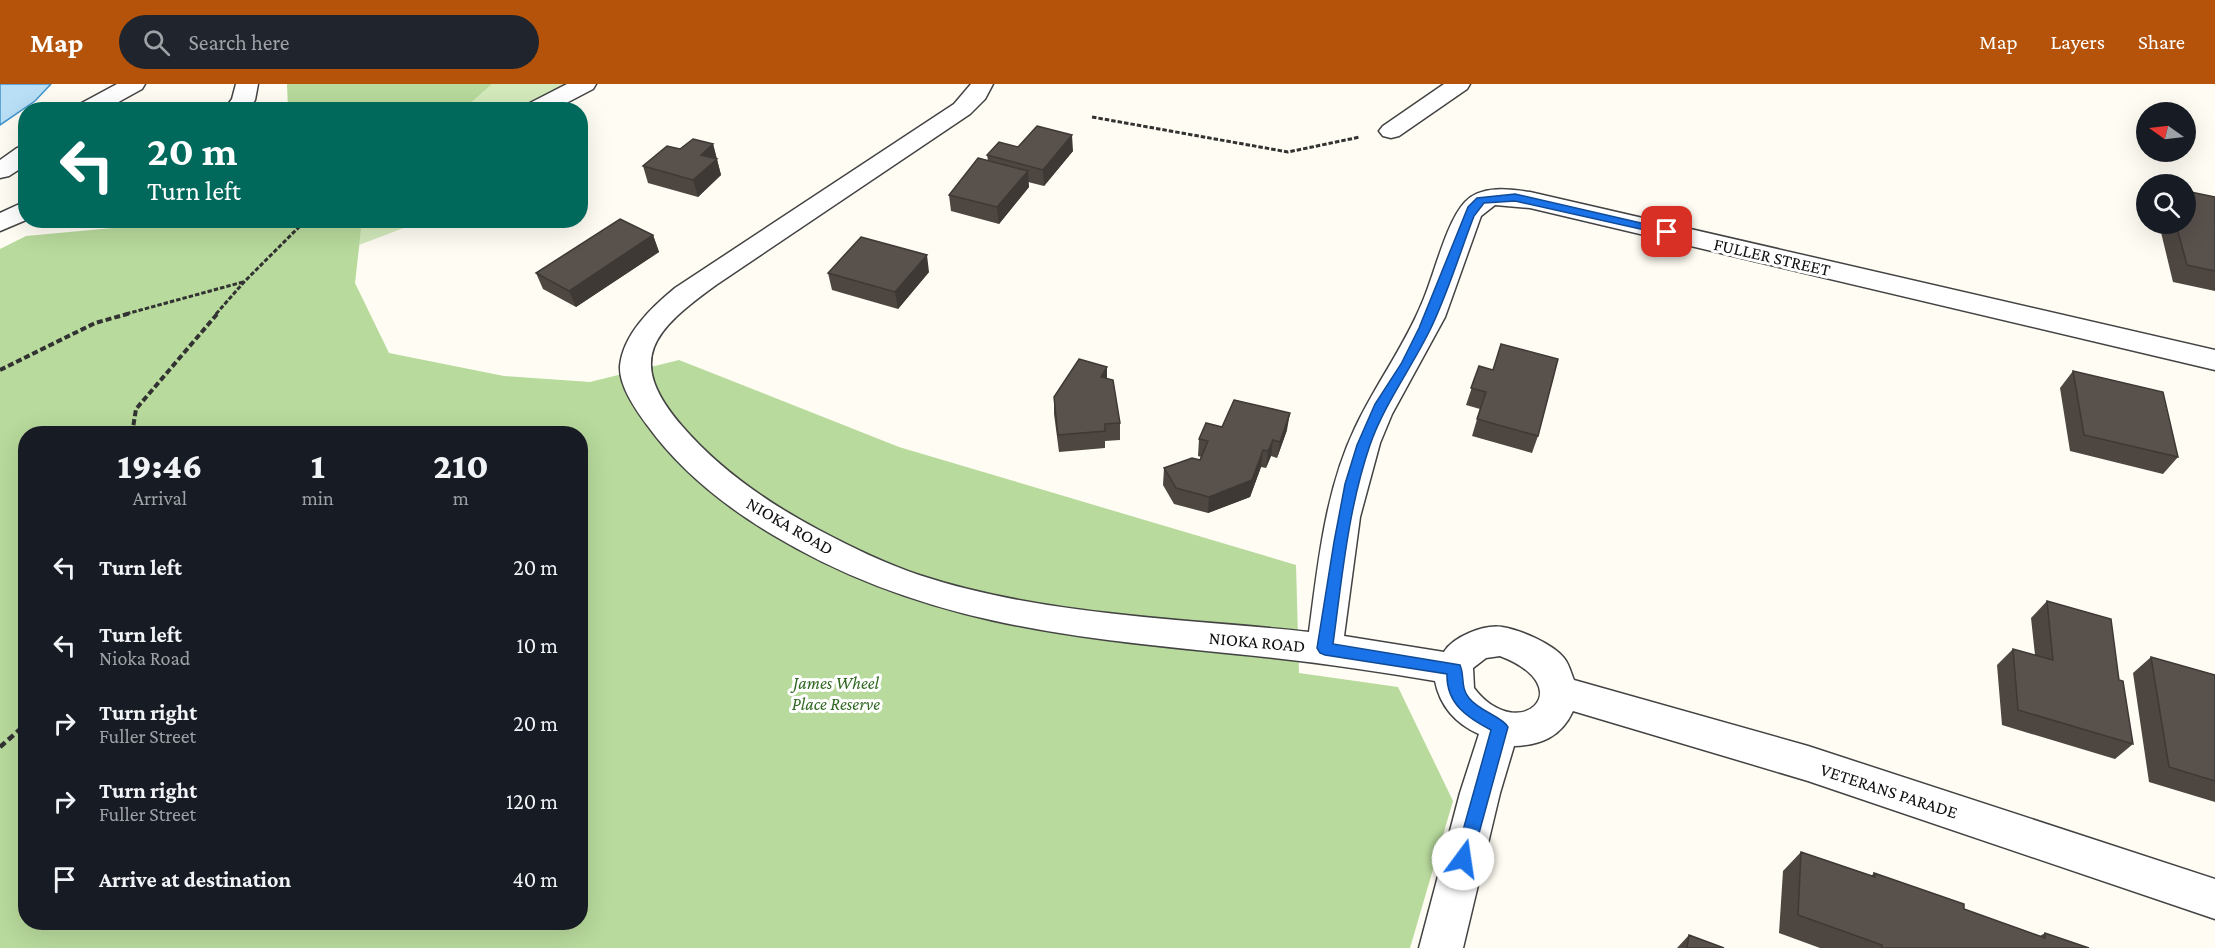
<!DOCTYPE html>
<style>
body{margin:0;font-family:"Crimson Pro",serif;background:#20242c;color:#f1f3f6;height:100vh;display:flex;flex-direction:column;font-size:22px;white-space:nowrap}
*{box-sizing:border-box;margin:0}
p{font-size:20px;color:#9ea1a6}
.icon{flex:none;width:33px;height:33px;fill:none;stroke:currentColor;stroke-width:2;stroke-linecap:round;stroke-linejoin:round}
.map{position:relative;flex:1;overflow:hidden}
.details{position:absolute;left:18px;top:342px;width:570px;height:504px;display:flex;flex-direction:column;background:#171b24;border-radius:24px;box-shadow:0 6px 24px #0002}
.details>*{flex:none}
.banner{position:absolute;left:18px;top:18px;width:570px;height:126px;border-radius:24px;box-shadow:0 6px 24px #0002;background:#00695c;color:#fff;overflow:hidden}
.needle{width:39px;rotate:284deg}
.controls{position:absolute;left:2136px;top:18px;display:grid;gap:12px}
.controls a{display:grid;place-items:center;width:60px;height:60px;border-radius:50%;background:#171b24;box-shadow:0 6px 24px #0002;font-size:30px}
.pin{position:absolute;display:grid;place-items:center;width:51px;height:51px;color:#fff;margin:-26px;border-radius:12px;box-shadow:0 3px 9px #0006}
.me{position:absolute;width:66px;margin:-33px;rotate:14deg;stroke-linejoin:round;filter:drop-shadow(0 0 4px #0008)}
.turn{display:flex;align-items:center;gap:21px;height:126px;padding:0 30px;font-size:27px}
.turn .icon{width:78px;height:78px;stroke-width:2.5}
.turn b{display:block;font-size:42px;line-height:51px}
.eta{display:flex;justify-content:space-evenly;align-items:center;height:102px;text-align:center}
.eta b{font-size:36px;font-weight:800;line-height:42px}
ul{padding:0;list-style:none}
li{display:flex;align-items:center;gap:18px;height:78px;padding:0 30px}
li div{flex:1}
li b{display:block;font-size:22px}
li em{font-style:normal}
header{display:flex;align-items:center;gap:36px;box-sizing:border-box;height:84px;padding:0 30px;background:#b45309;color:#fff}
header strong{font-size:28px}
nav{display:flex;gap:33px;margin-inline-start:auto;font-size:21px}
.search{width:420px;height:54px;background:#20242c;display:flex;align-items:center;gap:15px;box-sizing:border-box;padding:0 21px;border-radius:33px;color:#9ea1a6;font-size:22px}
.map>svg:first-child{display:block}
.green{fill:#d4eabc}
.forest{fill:#b8da9c;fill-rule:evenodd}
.water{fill:#b8dff6;stroke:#4094cc;stroke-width:1.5}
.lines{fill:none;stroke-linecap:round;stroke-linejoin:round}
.minor-casing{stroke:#434343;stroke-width:3}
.path-far2{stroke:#323232;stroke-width:3;stroke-dasharray:4.5 2;stroke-linecap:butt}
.path-far1{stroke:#323232;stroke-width:4;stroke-dasharray:6 3;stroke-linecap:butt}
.path{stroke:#323232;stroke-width:4.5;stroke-dasharray:7 4;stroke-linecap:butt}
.minor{fill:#fff;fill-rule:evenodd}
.wall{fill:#4d4641}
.shaded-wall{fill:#3e3935}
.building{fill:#59514c;stroke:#3e3935;stroke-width:1.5}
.route{fill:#1a73e8;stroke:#114b97;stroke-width:1.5}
.labels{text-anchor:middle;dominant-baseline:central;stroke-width:6;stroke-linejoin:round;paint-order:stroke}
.street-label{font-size:18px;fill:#101010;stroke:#fff}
.park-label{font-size:18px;font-style:italic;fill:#2f6820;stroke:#fff}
</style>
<header>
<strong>Map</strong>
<div class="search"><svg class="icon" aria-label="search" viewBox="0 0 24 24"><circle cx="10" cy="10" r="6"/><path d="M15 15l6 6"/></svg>Search here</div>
<nav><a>Map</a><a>Layers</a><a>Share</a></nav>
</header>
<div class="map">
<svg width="2215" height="864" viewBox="0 0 2215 864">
<rect width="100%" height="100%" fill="#fffcf3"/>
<path class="green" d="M492 0H573L540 25 463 26Z
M362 137V136L422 137 359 161Z"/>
<path class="forest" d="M287 0H492L463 26 288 25Z
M215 136 362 137 355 199 389 269 504 292 590 298 679 276 899 363 1296 481 1299 589 1398 603 1453 717 1410 864H0V165L26 152 123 143 212 139ZM26 350H580V838H26Z"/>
<path class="water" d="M0 0H51L35 17 0 41Z"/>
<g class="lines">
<defs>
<path id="minor" d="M117 0H145L142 5 104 26H75L78 21Z
M236 0H258L255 16 248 26H224L232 15Z
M567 0H596L593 5 553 26H523L526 21Z
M971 0H993L985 15 970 30 716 201C654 246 624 275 682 342 720 386 768 419 819 446 851 463 884 479 919 491 1044 532 1179 534 1309 548 1318 480 1325 407 1355 344 1375 301 1404 263 1422 219 1434 192 1446 138 1465 118 1481 101 1509 105 1530 108L2215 266V286L1530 124 1495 121 1481 132 1445 233 1392 330 1380 359 1360 433 1344 552 1444 568C1453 553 1484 540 1502 543 1521 546 1553 560 1564 574 1569 580 1571 589 1574 596L1808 662 2215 795V835L1808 697 1573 627C1561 653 1541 661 1514 662L1500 709 1463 864H1419L1460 709 1479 650C1456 640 1440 622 1435 597 1382 588 1328 580 1274 574 1095 555 933 547 773 451 726 423 680 387 647 341 636 326 619 302 620 282 623 250 652 223 675 204L954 20ZM1500 572C1583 604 1518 662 1474 604L1473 584 1486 574Z
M1444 0H1470L1467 5 1399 52 1391 54 1383 52 1379 47 1383 42Z
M26 62V81L9 92 0 94V76L17 64Z
M26 117V136L0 147V129Z"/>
</defs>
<use href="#minor" class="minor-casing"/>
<path class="path-far2" d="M1092 33 1288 68 1360 53
M126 230 243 198
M216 230 244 198 306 136"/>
<path class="path-far1" d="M0 286 95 239 131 229
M132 350 136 325 218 229"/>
<path class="path" d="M0 663 26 640"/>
<use href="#minor" class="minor"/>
</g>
<path class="wall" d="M713 60 721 91 698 113 648 99 643 82 680 65Z
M1018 63 1073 67 1044 102 1028 98 1029 103 999 140 951 127 949 111 988 77 987 71Z
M2215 113V207L2173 198 2159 140H2186Z
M653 151 659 168 576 223 543 205 536 189Z
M929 188 898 225 832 206 828 189Z
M1479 282 1538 352 1532 369 1472 352 1480 325 1466 321Z
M2073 287 2178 373 2163 390 2070 367 2060 304Z
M1107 294 1120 339V356L1105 357V364L1059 368 1054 330V313Z
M1222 343 1287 346 1277 374 1271 372 1266 384 1261 383 1250 413 1208 429 1174 420 1163 401 1164 384 1200 376 1201 373 1198 372 1199 355Z
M2047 517 2119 596 2133 660 2115 675 2002 641 1997 581 2013 565 2035 571 2031 534Z
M2151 573 2215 591V718L2149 698 2133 589Z
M1801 768 1871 792 1874 789 1964 825 2040 852 2045 849 2089 864H1820L1779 849 1783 787Z
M1689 851 1724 864H1677Z"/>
<path class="shaded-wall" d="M1072 51 1073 67 1044 102 1043 86Z
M713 60 721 91 698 113 693 96 701 71Z
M1028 87 1029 103 999 140 997 123Z
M653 151 659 168 576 223 569 207Z
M927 171 929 188 898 225 895 208Z
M1107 283V299L1101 293Z
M1290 329 1287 346 1277 374 1280 358Z
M1273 356 1271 372 1266 384 1268 367Z
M1263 366 1261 383 1250 413 1208 429 1209 413Z"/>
<path class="building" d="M1037 42 1072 51 1043 86 987 71 999 58 1018 63Z
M693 55 713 60 701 71 717 75 693 96 643 82 667 62 680 65Z
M978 74 1028 87 997 123 949 111Z
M2186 107 2215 113V187L2187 181 2176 140H2186Z
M620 135 653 151 569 207 536 189Z
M861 153 927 171 895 208 828 189Z
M1501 260 1558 275 1538 352 1477 335 1486 308 1471 304 1479 282 1493 286Z
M1079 275 1107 283 1101 293 1113 296 1120 339 1105 340V347L1058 351 1054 313Z
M2073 287 2163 308 2178 373 2084 351Z
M1234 316 1290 329 1280 358 1273 356 1268 367 1263 366 1252 396 1209 413 1176 404 1164 384 1192 374 1200 376 1208 357 1199 355 1206 339 1222 343Z
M2047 517 2111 535 2119 596 2123 597 2133 660 2018 626 2013 565 2053 576Z
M2151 573 2215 591V697L2169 683Z
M1801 768 1875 793 1874 789 1964 820V825L2045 854V849L2089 864H1882V861L1798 831Z
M1689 851 1724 864H1687Z"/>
<path class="route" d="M1515 110 1667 145 1673 148 1667 151 1515 117 1484 119 1474 132C1459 171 1447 212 1429 248 1410 286 1384 321 1370 361 1348 425 1342 494 1333 560L1460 581C1465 592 1460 603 1469 614 1479 627 1503 633 1508 643L1472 775 1469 781 1463 783 1457 781 1455 775 1491 646C1468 634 1446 620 1447 590L1325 571 1320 569 1317 564 1334 458 1345 400 1357 361 1375 320 1401 280 1419 244 1468 123 1477 114Z"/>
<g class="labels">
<g class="street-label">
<text transform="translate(1772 173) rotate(13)">FULLER STREET</text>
<text transform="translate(790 442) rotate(30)">NIOKA ROAD</text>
<text transform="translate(1257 558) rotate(5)">NIOKA ROAD</text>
<text transform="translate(1889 707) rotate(18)">VETERANS PARADE</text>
</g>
<g class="park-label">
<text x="836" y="599">James Wheel<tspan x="836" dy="21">Place Reserve</tspan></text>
</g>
</g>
</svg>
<div class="controls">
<a><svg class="needle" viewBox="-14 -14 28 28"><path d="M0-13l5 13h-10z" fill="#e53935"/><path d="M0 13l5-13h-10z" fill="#9ea1a6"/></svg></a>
<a><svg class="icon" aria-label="search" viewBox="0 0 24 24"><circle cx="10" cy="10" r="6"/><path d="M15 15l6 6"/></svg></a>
</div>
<div class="pin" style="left:1667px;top:148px;background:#d93025"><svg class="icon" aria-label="arrive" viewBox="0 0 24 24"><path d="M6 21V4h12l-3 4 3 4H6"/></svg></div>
<svg class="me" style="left:1463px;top:775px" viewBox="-20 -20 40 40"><circle r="19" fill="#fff"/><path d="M0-13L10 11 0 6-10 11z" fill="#1a73e8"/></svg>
<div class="banner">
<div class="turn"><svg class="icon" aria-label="left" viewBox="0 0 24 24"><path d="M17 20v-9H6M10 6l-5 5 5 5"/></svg><div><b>20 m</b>Turn left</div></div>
</div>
<section class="details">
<div class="eta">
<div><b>19:46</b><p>Arrival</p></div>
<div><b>1</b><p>min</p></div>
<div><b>210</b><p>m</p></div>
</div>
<ul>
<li><svg class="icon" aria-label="left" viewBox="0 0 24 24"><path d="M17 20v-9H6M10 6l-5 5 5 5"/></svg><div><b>Turn left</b></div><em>20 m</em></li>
<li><svg class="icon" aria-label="left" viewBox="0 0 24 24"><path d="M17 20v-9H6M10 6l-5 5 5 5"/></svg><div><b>Turn left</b><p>Nioka Road</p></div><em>10 m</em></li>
<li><svg class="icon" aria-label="right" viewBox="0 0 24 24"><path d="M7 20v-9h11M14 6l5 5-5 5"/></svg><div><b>Turn right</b><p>Fuller Street</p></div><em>20 m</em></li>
<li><svg class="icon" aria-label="right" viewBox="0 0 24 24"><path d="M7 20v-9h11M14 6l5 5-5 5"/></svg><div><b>Turn right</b><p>Fuller Street</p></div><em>120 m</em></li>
<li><svg class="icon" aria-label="arrive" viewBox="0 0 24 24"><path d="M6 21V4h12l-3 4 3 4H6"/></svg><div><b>Arrive at destination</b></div><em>40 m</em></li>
</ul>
</section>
</div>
